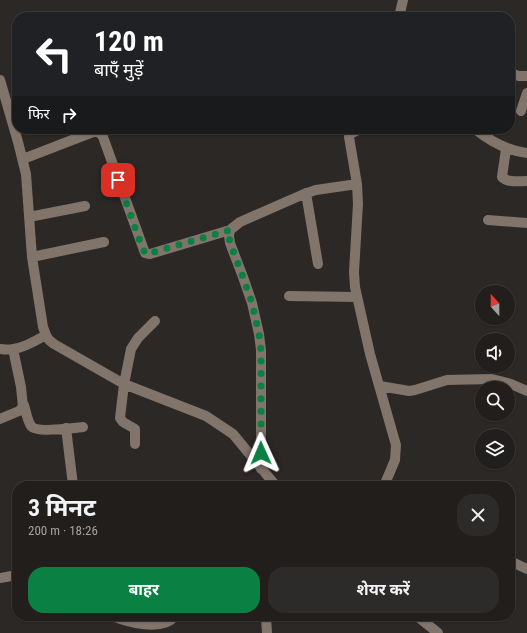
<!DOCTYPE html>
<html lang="hi">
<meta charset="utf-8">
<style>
body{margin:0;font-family:"Roboto Condensed","Noto Sans Devanagari",sans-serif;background:#2d2b29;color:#f1f3f6;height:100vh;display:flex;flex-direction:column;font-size:15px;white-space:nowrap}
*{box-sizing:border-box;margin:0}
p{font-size:13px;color:#a2a2a3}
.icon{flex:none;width:22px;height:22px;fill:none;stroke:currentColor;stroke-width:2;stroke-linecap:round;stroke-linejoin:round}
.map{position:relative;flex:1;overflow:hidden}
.details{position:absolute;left:12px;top:481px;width:503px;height:140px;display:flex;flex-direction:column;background:#211e1c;border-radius:16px;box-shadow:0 1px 3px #0004,0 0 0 1px #3e3c3b}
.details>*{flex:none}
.top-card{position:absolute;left:12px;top:12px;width:503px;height:122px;border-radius:16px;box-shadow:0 1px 3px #0004,0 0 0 1px #3e3c3b;background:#202124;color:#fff;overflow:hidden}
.needle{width:26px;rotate:339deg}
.fabs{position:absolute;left:475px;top:285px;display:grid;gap:8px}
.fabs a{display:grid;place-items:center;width:40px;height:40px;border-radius:50%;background:#211e1c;box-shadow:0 1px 3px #0004,0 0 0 1px #3e3c3b;font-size:20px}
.pin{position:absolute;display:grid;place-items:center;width:34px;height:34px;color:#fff;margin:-17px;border-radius:8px;box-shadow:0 2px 6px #0006}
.me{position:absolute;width:44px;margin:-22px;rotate:359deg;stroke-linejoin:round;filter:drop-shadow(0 0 3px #0008)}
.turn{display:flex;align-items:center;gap:14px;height:84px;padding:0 16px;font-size:18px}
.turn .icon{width:52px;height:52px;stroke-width:2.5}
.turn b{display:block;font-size:28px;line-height:34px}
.then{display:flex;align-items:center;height:38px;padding:0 16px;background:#0003;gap:8px;font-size:15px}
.round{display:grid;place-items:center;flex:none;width:42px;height:42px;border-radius:16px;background:#2d2b29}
.head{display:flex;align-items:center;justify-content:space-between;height:68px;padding:0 16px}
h1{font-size:24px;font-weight:700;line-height:30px}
.button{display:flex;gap:8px;margin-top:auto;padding:8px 16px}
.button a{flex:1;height:46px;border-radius:16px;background:#0b8043;color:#fff;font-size:16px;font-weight:700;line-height:46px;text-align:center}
.button a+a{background:#2d2b29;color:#f1f3f6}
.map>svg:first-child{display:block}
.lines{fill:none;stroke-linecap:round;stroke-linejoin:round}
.minor{stroke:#81746b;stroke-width:10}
.route{stroke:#0b8043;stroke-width:7;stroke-dasharray:0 12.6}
</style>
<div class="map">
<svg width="527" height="633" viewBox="0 0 527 633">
<rect width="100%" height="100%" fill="#2c2826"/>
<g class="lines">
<path class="minor" d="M399 17 403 0
M510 73 519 76H527
M0 80 18 142 26 174 32 257 43 327 46 335 49 340 54 344 124 384 206 416 233 434 276 486
M521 111 527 93
M360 129 350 134 349 137 357 184 358 204 354 272 355 287 370 354 396 445 395 460 384 486
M475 129C490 141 508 151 527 153
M506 149 502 177C507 183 519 181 527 181
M23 159 93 132H99L103 137 145 253 150 254 230 230
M306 193 318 264
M29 217 85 206
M488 220 527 223
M32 257 104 242
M289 296 357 297
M0 349C16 352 32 343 46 335
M380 386 409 391 415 390 447 380 492 379 511 384 527 391
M24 405C26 411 27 420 31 426 36 433 73 428 83 427
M0 419 19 411 23 407 21 387 13 349
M66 428 73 485
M135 444V429L123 422 120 418 124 384 131 349 138 338 155 321
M261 469V350L259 334 252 303 243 277 230 243 229 236 230 230 240 222 304 194 316 190 357 184
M510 561 527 569
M0 578 17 575
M112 616C128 622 162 632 175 616
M266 616 267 633
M417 616 438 633"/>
</g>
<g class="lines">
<path class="route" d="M118 180 142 247 145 253 147 254 230 230 229 236 230 243 243 277 252 303 259 334 261 350V453"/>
</g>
</svg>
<div class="fabs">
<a><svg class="needle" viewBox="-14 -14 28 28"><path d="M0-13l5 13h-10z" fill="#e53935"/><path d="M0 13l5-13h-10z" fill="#a2a2a3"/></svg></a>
<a><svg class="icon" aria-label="sound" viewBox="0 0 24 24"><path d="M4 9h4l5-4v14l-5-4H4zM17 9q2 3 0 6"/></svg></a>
<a><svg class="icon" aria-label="search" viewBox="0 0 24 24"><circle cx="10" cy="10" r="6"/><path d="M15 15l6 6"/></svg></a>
<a><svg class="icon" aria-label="layers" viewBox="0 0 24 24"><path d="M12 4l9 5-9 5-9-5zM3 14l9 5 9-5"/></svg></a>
</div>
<div class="pin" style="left:118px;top:180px;background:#d93025"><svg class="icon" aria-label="arrive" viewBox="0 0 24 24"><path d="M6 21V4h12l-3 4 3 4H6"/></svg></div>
<svg class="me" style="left:261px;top:453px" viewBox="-20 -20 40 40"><path d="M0-17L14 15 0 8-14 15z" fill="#0b8043" stroke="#fff" stroke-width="4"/></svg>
<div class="top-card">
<div class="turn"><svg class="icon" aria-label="left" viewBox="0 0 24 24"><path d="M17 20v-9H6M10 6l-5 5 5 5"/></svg><div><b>120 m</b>बाएँ मुड़ें</div></div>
<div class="then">फिर<svg class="icon" aria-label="right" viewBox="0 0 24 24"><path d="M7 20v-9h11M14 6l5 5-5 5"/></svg></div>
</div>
<section class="details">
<div class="head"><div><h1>3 मिनट</h1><p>200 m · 18:26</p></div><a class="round"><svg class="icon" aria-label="close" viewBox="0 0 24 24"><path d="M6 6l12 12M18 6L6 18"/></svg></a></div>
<div class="button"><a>बाहर</a><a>शेयर करें</a></div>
</section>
</div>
